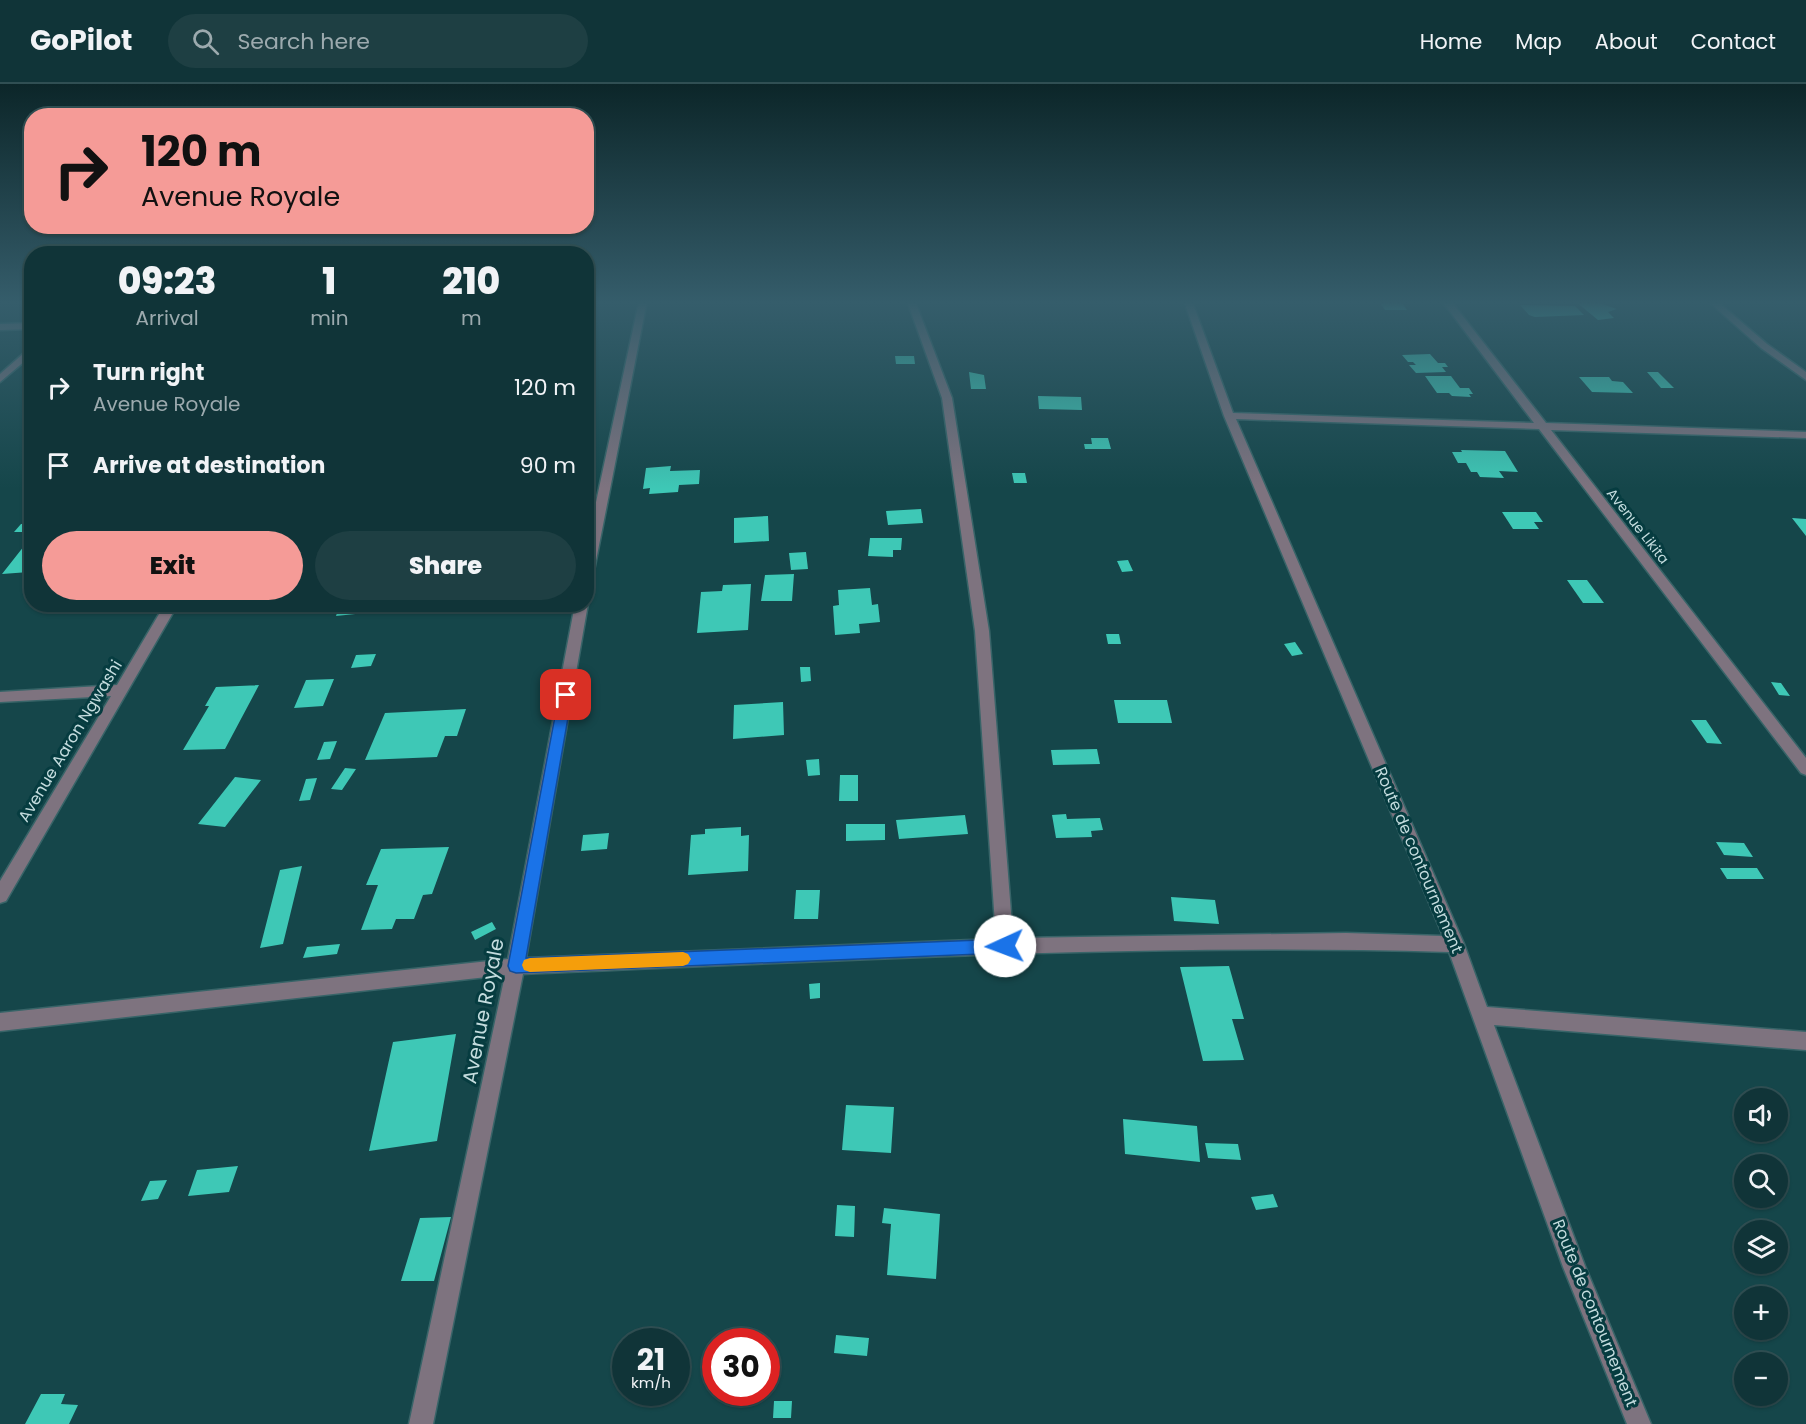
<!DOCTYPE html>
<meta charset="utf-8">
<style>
body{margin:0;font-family:Poppins,sans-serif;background:#1e3f43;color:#f1f3f6;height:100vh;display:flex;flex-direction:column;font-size:22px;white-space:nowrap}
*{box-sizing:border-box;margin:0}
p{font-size:20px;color:#9caaae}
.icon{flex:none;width:33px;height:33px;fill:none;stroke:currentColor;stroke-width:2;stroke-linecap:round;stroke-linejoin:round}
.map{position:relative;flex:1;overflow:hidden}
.side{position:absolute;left:24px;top:162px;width:570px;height:366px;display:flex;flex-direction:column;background:#103438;border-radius:24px;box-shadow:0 2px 4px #0004,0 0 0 2px #304f53}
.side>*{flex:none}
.top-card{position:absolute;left:24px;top:24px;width:570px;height:126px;border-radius:24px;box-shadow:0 2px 4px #0004,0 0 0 2px #304f53;background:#f59b97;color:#111;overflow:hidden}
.tools{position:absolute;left:1734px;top:1004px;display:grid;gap:12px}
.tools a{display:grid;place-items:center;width:54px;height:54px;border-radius:50%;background:#103438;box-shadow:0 2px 4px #0004,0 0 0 2px #304f53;font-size:30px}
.speed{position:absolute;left:612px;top:1244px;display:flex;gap:12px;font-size:30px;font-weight:700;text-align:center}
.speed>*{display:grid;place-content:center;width:78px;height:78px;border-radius:50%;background:#103438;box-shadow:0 2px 4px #0004,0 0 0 2px #304f53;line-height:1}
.speed small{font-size:15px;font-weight:400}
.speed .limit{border:9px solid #d22;background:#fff;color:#111}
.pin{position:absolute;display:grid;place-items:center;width:51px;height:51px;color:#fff;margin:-26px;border-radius:12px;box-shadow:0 3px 9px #0006}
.me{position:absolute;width:66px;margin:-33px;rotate:268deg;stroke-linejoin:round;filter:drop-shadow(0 0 4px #0008)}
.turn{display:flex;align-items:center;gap:21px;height:126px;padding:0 18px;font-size:27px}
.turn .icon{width:78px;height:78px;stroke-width:2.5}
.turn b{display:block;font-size:42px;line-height:51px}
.eta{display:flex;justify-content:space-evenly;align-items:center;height:102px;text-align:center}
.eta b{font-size:36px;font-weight:800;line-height:42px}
.action{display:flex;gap:12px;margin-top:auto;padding:12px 18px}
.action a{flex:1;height:69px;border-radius:36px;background:#f59b97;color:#111;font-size:24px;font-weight:800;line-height:69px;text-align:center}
.action a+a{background:#1e3f43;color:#f1f3f6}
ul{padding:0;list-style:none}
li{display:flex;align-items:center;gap:18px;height:78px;padding:0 18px}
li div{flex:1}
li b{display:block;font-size:22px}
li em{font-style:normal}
header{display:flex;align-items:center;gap:36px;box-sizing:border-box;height:84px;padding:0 30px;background:#103438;border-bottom:2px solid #304f53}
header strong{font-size:28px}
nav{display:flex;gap:33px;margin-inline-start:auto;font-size:21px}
.search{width:420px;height:54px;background:#1e3f43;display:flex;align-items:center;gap:15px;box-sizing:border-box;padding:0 21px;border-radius:33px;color:#9caaae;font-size:22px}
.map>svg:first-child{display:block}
.building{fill:#3ec8b6}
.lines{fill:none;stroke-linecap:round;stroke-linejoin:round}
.minor-casing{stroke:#386468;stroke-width:3}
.minor{fill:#7e737f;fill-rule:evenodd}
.route{fill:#1a73e8;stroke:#114b97;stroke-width:1.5}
.slow{fill:#f59e0b}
.labels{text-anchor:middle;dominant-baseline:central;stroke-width:6;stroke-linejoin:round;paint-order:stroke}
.far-street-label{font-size:14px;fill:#c4dcde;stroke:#063c40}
.street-label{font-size:16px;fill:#c4dcde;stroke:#063c40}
.near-street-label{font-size:20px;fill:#c4dcde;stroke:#063c40}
</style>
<header>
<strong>GoPilot</strong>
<div class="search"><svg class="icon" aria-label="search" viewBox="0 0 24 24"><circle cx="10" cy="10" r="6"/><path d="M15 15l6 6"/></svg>Search here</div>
<nav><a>Home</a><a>Map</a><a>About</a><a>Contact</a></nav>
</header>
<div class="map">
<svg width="1806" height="1340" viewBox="0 0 1806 1340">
<rect width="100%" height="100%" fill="#15464a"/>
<path class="building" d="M1575 217 1599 219 1617 225 1608 228 1614 234 1598 236Z
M1380 219H1402L1407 226H1385Z
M1520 221 1575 222 1584 231 1535 233 1529 231Z
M1430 270 1438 279H1445L1448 283H1442L1446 288 1416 289 1409 281H1416L1413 278H1408L1402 271Z
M895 272H914L915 280H896Z
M969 288 984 291 986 305H971Z
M1647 288H1658L1674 304H1661Z
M1425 292H1451L1460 304H1469L1473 310H1469L1471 313 1452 312 1449 309H1437Z
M1579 293H1609L1612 297 1623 298 1633 309 1592 308Z
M1038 312 1081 313 1082 326 1039 325Z
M1091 354H1108L1111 365H1085L1084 360H1092Z
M1461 366 1505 367 1518 388 1499 387 1504 394 1480 393 1477 388H1471L1466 379H1458L1452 368H1462Z
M671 382 670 387 700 386 699 400 679 401 678 408 649 410 650 404 643 405 646 384Z
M1012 389H1025L1027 399H1014Z
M921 425 923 439 888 441 886 427Z
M1502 428H1536L1543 438H1534L1539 445H1513Z
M768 432 769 457 734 459V434Z
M1792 434 1806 435V452Z
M32 439 24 448H14L21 440Z
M870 454H902L901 466H893V473L868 472Z
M28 457H32V484L29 488 2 490Z
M806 468 808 485 791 486 789 469Z
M1128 476 1133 487 1122 488 1117 477Z
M794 490 792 517H761L765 491Z
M1567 496H1587L1604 519H1583Z
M751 500 748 546 697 549 701 508 722 507 723 501Z
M870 504 872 521 878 520 880 538 859 540 860 549 835 551 833 522 839 521 838 506Z
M340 520H369L365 529 336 532Z
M1106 550H1119L1121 560H1108Z
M1295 558 1303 570 1292 572 1284 560Z
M376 570 371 582 351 584 356 571Z
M800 583H810L811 597 801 598Z
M334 595 323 622 294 624 306 596Z
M1771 598 1781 599 1790 612 1779 611Z
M259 601 225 665 183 666 209 622H205L216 603Z
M1114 616H1167L1172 639H1118Z
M783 618 784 651 733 655 734 621Z
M466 625 457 652H445L437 673 365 676 385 629Z
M1691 636H1706L1722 660 1707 659Z
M337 657 330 675 317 676 324 658Z
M1097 665 1100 680 1053 681 1051 666Z
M819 675 820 691 808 692 806 676Z
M345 684 356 685 342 706 331 705Z
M840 691H858V717H839Z
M235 693 261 696 225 743 198 740Z
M317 694 310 716 299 717 306 695Z
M1066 730 1067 735 1100 734 1103 746 1091 747 1092 753 1056 754 1052 731Z
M965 731 968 750 899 755 896 736Z
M846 740H885V756L846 757Z
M741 743V752L749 751 748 787 688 791 691 751 705 750V745Z
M609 749 607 765 581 767 583 751Z
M1716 758 1744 759 1753 773 1724 771Z
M449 763 432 810 423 811 414 835H396L392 845 361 846 378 801H366L381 765Z
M302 782 283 860 260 864 280 786Z
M1720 784H1757L1764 795H1727Z
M796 806H820L818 835H794Z
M1171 813 1215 816 1219 840 1174 837Z
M492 838 496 845 475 856 471 848Z
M340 860 337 870 303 874 307 863Z
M1229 882 1244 935H1232L1244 976 1203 977 1180 883Z
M820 899V914L810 915 809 900Z
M456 950 437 1057 369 1067 393 958Z
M846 1021 894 1023 891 1069 842 1066Z
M1123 1035 1197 1042 1200 1078 1125 1070Z
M1205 1059 1238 1060 1241 1076 1208 1074Z
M238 1082 229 1108 188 1112 197 1086Z
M167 1096 158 1115 141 1117 150 1097Z
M1273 1110 1278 1123 1256 1126 1251 1113Z
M837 1121 855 1122 854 1153 835 1152Z
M884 1124 940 1130 936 1195 887 1191 891 1140 882 1139Z
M451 1133 434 1197H401L420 1134Z
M836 1251 869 1254 867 1272 834 1269Z
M41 1310H65L61 1320 78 1321 69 1340H25Z
M774 1317H792L791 1334H773Z"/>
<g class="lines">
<defs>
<path id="minor" d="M639 217H647L592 497 586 501V465Z
M907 217H915L952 314 989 547 1013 854 1346 849 1443 852 1224 332 1184 217H1192L1233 329 1534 339 1442 217H1451L1546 339 1806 348V354L1551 346 1806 674V691L1801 689 1539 345 1236 335 1464 860 1487 923 1806 948V966L1494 941 1585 1182 1651 1340H1627L1563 1183 1449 868C1140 859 832 877 523 890L433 1340H409L505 891 0 947V929L508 875 575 520H586V517L588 520 526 874 996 855 975 547 942 314Z
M1708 217H1717L1767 260 1806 288V296L1761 264Z
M32 239V245L0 246V240Z
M32 262V271L0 298V290Z
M165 520H178L6 817 0 819V797L111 612 0 618V608L117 601Z"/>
</defs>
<use href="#minor" class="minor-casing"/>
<use href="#minor" class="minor"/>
</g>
<linearGradient id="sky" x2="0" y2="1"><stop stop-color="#0c2629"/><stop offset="0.54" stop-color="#355d6b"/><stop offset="1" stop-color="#355d6b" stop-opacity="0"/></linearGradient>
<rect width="1806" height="405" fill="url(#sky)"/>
<path class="route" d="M566 606 572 611 526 874 1005 855 1010 857 1013 862 1010 867 1005 869 516 889 510 887 508 882 559 611Z"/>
<path class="slow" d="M683 868 688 870 691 875 688 880 683 882 530 888 524 886 522 881 524 876 530 874Z"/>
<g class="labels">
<g class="far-street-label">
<text transform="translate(1638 442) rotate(52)">Avenue Likita</text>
</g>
<g class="street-label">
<text transform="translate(70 657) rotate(-59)">Avenue Aaron Ngwashi</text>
<text transform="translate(1419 776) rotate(67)">Route de contournement</text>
<text transform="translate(1595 1229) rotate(68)">Route de contournement</text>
</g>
<g class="near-street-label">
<text transform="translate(483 927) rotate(-79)">Avenue Royale</text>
</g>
</g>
</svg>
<div class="tools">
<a><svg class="icon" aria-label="sound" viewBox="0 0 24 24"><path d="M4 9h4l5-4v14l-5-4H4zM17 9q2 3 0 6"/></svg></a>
<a><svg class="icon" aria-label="search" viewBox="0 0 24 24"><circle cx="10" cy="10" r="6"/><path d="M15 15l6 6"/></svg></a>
<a><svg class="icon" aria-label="layers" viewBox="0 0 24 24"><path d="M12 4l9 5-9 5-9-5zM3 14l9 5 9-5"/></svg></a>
<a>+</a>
<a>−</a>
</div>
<div class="speed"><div>21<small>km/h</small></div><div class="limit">30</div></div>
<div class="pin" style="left:566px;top:611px;background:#d93025"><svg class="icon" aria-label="arrive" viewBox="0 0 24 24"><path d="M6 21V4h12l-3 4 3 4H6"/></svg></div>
<svg class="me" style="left:1005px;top:862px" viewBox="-20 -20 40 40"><circle r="19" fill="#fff"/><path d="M0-13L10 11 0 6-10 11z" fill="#1a73e8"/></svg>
<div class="top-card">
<div class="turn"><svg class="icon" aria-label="right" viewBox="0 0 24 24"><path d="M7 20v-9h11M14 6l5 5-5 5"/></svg><div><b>120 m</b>Avenue Royale</div></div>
</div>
<section class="side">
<div class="eta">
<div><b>09:23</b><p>Arrival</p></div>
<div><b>1</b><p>min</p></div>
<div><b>210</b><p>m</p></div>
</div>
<ul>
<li><svg class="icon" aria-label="right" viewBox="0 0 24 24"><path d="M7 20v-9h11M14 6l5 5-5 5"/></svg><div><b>Turn right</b><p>Avenue Royale</p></div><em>120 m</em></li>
<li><svg class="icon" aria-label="arrive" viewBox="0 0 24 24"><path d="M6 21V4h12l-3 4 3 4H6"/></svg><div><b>Arrive at destination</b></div><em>90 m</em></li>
</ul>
<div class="action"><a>Exit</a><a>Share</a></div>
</section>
</div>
